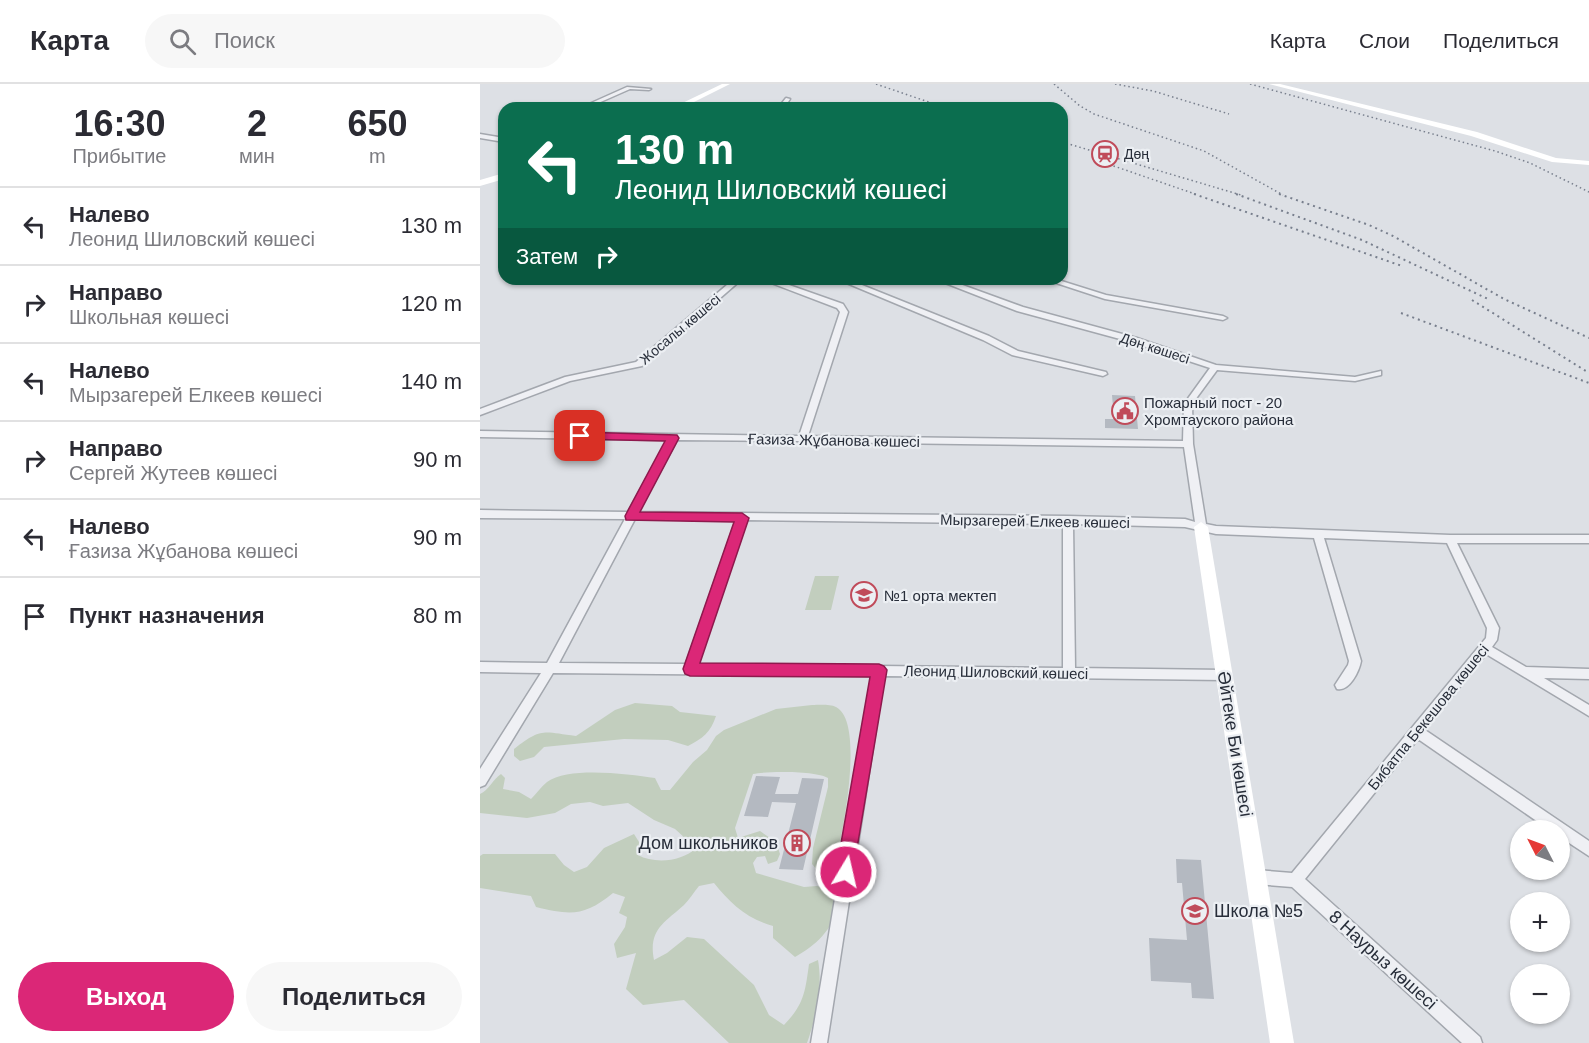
<!DOCTYPE html>
<html lang="ru">
<meta charset="utf-8">
<style>
body{margin:0;font-family:Helvetica,sans-serif;background:#f7f7f7;color:#2b2b33;height:100vh;display:flex;flex-direction:column;font-size:22px;white-space:nowrap}
*{box-sizing:border-box;margin:0}
p{font-size:20px;color:#7c7c81}
.icon{flex:none;width:33px;height:33px;fill:none;stroke:currentColor;stroke-width:2;stroke-linecap:round;stroke-linejoin:round}
.map{position:relative;flex:1;overflow:hidden}
.panel{display:flex;flex-direction:column;background:#fff;width:480px}
.panel>*{flex:none}
.guide{position:absolute;left:18px;top:18px;width:570px;height:183px;border-radius:18px;box-shadow:0 2px 4px #0004;background:#0b6e4f;color:#fff;overflow:hidden}
.needle{width:39px;rotate:312deg}
.fabs{position:absolute;left:1030px;top:736px;display:grid;gap:12px}
.fabs a{display:grid;place-items:center;width:60px;height:60px;border-radius:50%;background:#fff;box-shadow:0 2px 4px #0004;font-size:30px}
.pin{position:absolute;display:grid;place-items:center;width:51px;height:51px;color:#fff;margin:-26px;border-radius:12px;box-shadow:0 3px 9px #0006}
.me{position:absolute;width:66px;margin:-33px;rotate:9deg;stroke-linejoin:round;filter:drop-shadow(0 0 4px #0008)}
.turn{display:flex;align-items:center;gap:21px;height:126px;padding:0 18px;font-size:27px}
.turn .icon{width:78px;height:78px;stroke-width:2.5}
.turn b{display:block;font-size:42px;line-height:51px}
.then{display:flex;align-items:center;height:57px;padding:0 18px;background:#0003;gap:12px;font-size:22px}
.eta{display:flex;justify-content:space-evenly;align-items:center;height:102px;text-align:center}
.eta b{font-size:36px;font-weight:600;line-height:42px}
.cta{display:flex;gap:12px;margin-top:auto;padding:12px 18px}
.cta a{flex:1;height:69px;border-radius:36px;background:#db2777;color:#fff;font-size:24px;font-weight:600;line-height:69px;text-align:center}
.cta a+a{background:#f7f7f7;color:#2b2b33}
ul{padding:0;list-style:none}
li{display:flex;align-items:center;gap:18px;height:78px;padding:0 18px;border-top:2px solid #e1e1e2}
li div{flex:1}
li b{display:block;font-size:22px}
li em{font-style:normal}
header{display:flex;align-items:center;gap:36px;box-sizing:border-box;height:84px;padding:0 30px;background:#fff;border-bottom:2px solid #e1e1e2}
header strong{font-size:28px}
nav{display:flex;gap:33px;margin-inline-start:auto;font-size:21px}
.search{width:420px;height:54px;background:#f7f7f7;display:flex;align-items:center;gap:15px;box-sizing:border-box;padding:0 21px;border-radius:33px;color:#7c7c81;font-size:22px}
main{display:flex;flex:1;min-height:0}
.map>svg:first-child{display:block}
.green{fill:#c2cebe}
.building{fill:#b4b9c1}
.lines{fill:none;stroke-linecap:round;stroke-linejoin:round}
.street-casing{stroke:#a3a7ae;stroke-width:3}
.street{fill:#eff0f4;fill-rule:evenodd}
.secondary{fill:#fff;fill-rule:evenodd}
.rail-far1{stroke:#787f8d;stroke-width:1.5;stroke-dasharray:1.5 3;stroke-linecap:butt}
.rail{stroke:#787f8d;stroke-width:2;stroke-dasharray:2 4;stroke-linecap:butt}
.route{fill:#db2777;stroke:#8e194d;stroke-width:1.5}
.labels{text-anchor:middle;dominant-baseline:central;stroke-width:4.5;stroke-linejoin:round;paint-order:stroke}
.far-poi-label{font-size:14px;fill:#282e3a;stroke:#eceff3;text-anchor:start}
.far-street-label{font-size:14px;fill:#282e3a;stroke:#eceff3}
.poi-label{font-size:15px;fill:#282e3a;stroke:#eceff3;text-anchor:start}
.street-label{font-size:15px;fill:#282e3a;stroke:#eceff3}
.near-street-label{font-size:18px;fill:#282e3a;stroke:#eceff3}
.near-poi-label{font-size:18px;fill:#282e3a;stroke:#eceff3;text-anchor:end}
</style>
<header>
<strong>Карта</strong>
<div class="search"><svg class="icon" aria-label="search" viewBox="0 0 24 24"><circle cx="10" cy="10" r="6"/><path d="M15 15l6 6"/></svg>Поиск</div>
<nav><a>Карта</a><a>Слои</a><a>Поделиться</a></nav>
</header>
<main>
<section class="panel">
<div class="eta">
<div><b>16:30</b><p>Прибытие</p></div>
<div><b>2</b><p>мин</p></div>
<div><b>650</b><p>m</p></div>
</div>
<ul>
<li><svg class="icon" aria-label="left" viewBox="0 0 24 24"><path d="M17 20v-9H6M10 6l-5 5 5 5"/></svg><div><b>Налево</b><p>Леонид Шиловский көшесі</p></div><em>130 m</em></li>
<li><svg class="icon" aria-label="right" viewBox="0 0 24 24"><path d="M7 20v-9h11M14 6l5 5-5 5"/></svg><div><b>Направо</b><p>Школьная көшесі</p></div><em>120 m</em></li>
<li><svg class="icon" aria-label="left" viewBox="0 0 24 24"><path d="M17 20v-9H6M10 6l-5 5 5 5"/></svg><div><b>Налево</b><p>Мырзагерей Елкеев көшесі</p></div><em>140 m</em></li>
<li><svg class="icon" aria-label="right" viewBox="0 0 24 24"><path d="M7 20v-9h11M14 6l5 5-5 5"/></svg><div><b>Направо</b><p>Сергей Жутеев көшесі</p></div><em>90 m</em></li>
<li><svg class="icon" aria-label="left" viewBox="0 0 24 24"><path d="M17 20v-9H6M10 6l-5 5 5 5"/></svg><div><b>Налево</b><p>Ғазиза Жұбанова көшесі</p></div><em>90 m</em></li>
<li><svg class="icon" aria-label="arrive" viewBox="0 0 24 24"><path d="M6 21V4h12l-3 4 3 4H6"/></svg><div><b>Пункт назначения</b></div><em>80 m</em></li>
</ul>
<div class="cta"><a>Выход</a><a>Поделиться</a></div>
</section>
<div class="map">
<svg width="1109" height="959" viewBox="0 0 1109 959">
<rect width="100%" height="100%" fill="#dde0e5"/>
<path class="green" d="M335 492H359L351 526H325Z
M155 619 192 622 200 628 236 632C231 648 222 655 208 662L188 656 144 655 64 663 54 673 40 677 34 672V665C62 643 63 648 96 652L135 626Z
M332 621C339 621 350 620 356 623 387 639 360 762 353 791L346 796 332 780 333 764 348 703V694C336 687 288 687 273 690L255 744 258 754 280 747 296 758 300 770 297 777 288 780 285 772 277 773 273 779 276 789 324 803 337 802 351 806C367 834 338 861 315 873L293 854V842C267 835 250 819 234 799L219 802C214 808 209 816 204 821 184 839 168 846 174 876L187 869 207 853 224 855 274 901 289 931 304 941C324 920 325 909 329 880L338 876C343 904 336 933 327 959H249L204 916 163 921 146 905 156 869 137 874 134 860 145 843 147 833 139 829 145 813 133 809C104 833 90 831 56 823L51 812 0 804V772L3 770H75L84 781 94 788 107 783 124 764 154 750 159 758 158 771C174 780 202 778 216 764L195 745 174 736 148 719 123 722 110 718 91 720 75 729 47 734 0 729V710C9 706 13 695 21 690L25 694 23 705 39 708 51 715C56 710 61 703 67 698 89 682 148 690 175 694L181 706H190L213 678 227 666 236 652 244 646 296 625Z"/>
<path class="building" d="M632 311 655 312 658 345 625 344V335H634Z
M276 692 300 693 295 710H318L322 694 344 695 323 786 299 785 316 719 292 718 288 733 264 732Z
M696 775 721 776 734 915 712 914 711 899 671 897 669 854 707 856 702 799H697Z"/>
<g class="lines">
<defs>
<path id="street" d="M147 3 171 5 169 6 150 5 107 24H100Z
M306 14 310 15 304 24H298Z
M0 50 24 54V58L0 54Z
M254 195H262L162 282 90 297 0 331V325L85 293 156 278Z
M281 195H292L363 220 368 228 328 352 703 357 704 320 730 284 651 258 537 227 455 195H466L543 223 657 254 736 281 875 293 901 287V291L875 297 737 286 712 320 713 360 726 440 736 442 970 451H1109V459H977L1019 544 1017 556 1012 563 1046 583 1109 585V595L1064 594 1109 621V632L1006 570 945 646 1109 757V772L1080 753V747H1071L938 655 825 795 1000 953 1002 959H982L812 803 776 800 771 798 769 793 771 788 776 786 812 789 1006 554 1007 544 967 459 844 454 881 577C879 588 869 608 857 605L855 601 868 581 869 577 834 454 736 450 705 443 593 440 595 584 744 586 748 587 750 591 748 595 744 596 404 592 347 959H331L392 592 73 589 5 701 0 703V685L61 589 0 588V578L67 579 145 435 0 434V426L148 428 188 356 0 353V347L319 352 360 228 357 224ZM197 356 318 357 322 359 326 358 704 363 715 438 705 435 588 432 158 428ZM155 435 256 436 206 580 79 579ZM266 436 583 440V584L217 580Z
M357 195H367L509 252 538 267 626 288 627 290 623 292 532 271 503 256Z
M564 195H575L626 211 743 232 747 234 743 236 625 215Z"/>
</defs>
<use href="#street" class="street-casing"/>
<use href="#street" class="street"/>
<path class="secondary" d="M242 0H250L202 24H192Z
M789 0H800L997 48 1076 74 1109 77V81L1072 78 991 52Z
M24 89V95L0 102V96Z
M721 438 728 443 814 959H790L714 443Z"/>
<path class="rail-far1" d="M396 0 466 24
M574 0 600 22 614 30 724 67 803 111
M635 0 673 7 749 30
M770 0 1015 67 1050 79 1109 108
M582 58 761 111
M625 79 718 111"/>
<path class="rail" d="M714 110 922 182
M756 110 882 156 1008 215
M799 110 889 141 913 152 1024 215 1109 254
M992 216 1109 289
M921 229 1109 299"/>
</g>
<path class="route" d="M100 348 197 351 199 354 160 428 262 429 269 434 220 579 399 580 404 582 407 586 372 794 366 797 359 794 356 788 390 593 210 592 205 590 203 585 254 438 146 436 145 432 185 357 95 355V349Z"/>
<defs>
<symbol id="station-ring" viewBox="-11 -11 22 22"><circle r="9.5" fill="#eceff3" stroke="#c04b5a" stroke-width="1.5"/><path d="M-3-6H3Q5-6 5-4V2Q5 4 3 4L4.5 6H3L1.5 4h-3L-3 6H-4.5L-3 4Q-5 4-5 2V-4Q-5-6-3-6ZM-3.5-4v3h7v-3ZM-3.5 1v1.5H-2V1ZM2 1v1.5H3.5V1Z" fill="#c04b5a"/></symbol>
<symbol id="civic-ring" viewBox="-11 -11 22 22"><circle r="9.5" fill="#eceff3" stroke="#c04b5a" stroke-width="1.5"/><path d="M-.6-6.5H3V-4.5H.6V-3L4-1V1h2V6H-6V1h2V-1L-.6-3ZM-1.2 2.5V6h2.4V2.5Z" fill="#c04b5a"/></symbol>
<symbol id="school-ring" viewBox="-11 -11 22 22"><circle r="9.5" fill="#eceff3" stroke="#c04b5a" stroke-width="1.5"/><path d="M0-5L7-2L0 1L-7-2ZM-4 1L0 2.5L4 1V4Q0 6-4 4Z" fill="#c04b5a"/></symbol>
<symbol id="building-ring" viewBox="-11 -11 22 22"><circle r="9.5" fill="#eceff3" stroke="#c04b5a" stroke-width="1.5"/><path d="M-4-6H4V6H1V3H-1V6H-4ZM-2.5-4.3h1.7v1.8h-1.7ZM.8-4.3h1.7v1.8H.8ZM-2.5-1h1.7V.8h-1.7ZM.8-1h1.7V.8H.8Z" fill="#c04b5a"/></symbol>
</defs>
<g fill-rule="evenodd">
<use href="#station-ring" x="610" y="55" width="30" height="30"/>
<use href="#civic-ring" x="630" y="312" width="30" height="30"/>
<use href="#school-ring" x="369" y="496" width="30" height="30"/>
<use href="#building-ring" x="302" y="744" width="30" height="30"/>
<use href="#school-ring" x="700" y="812" width="30" height="30"/>
</g>
<g class="labels">
<g class="far-poi-label">
<text x="644" y="70">Дөң</text>
</g>
<g class="far-street-label">
<text transform="translate(200 245) rotate(-40)">Жосалы көшесі</text>
<text transform="translate(675 264) rotate(18)">Дөң көшесі</text>
</g>
<g class="poi-label">
<text x="664" y="318">Пожарный пост - 20<tspan x="664" dy="17">Хромтауского района</tspan></text>
<text x="404" y="511">№1 орта мектеп</text>
</g>
<g class="street-label">
<text transform="translate(354 356) rotate(1)">Ғазиза Жұбанова көшесі</text>
<text transform="translate(555 437) rotate(1)">Мырзагерей Елкеев көшесі</text>
<text transform="translate(516 588) rotate(1)">Леонид Шиловский көшесі</text>
<text transform="translate(948 633) rotate(-51)">Бибатпа Бекешова көшесі</text>
</g>
<g class="near-street-label">
<text transform="translate(755 660) rotate(81)">Әйтеке Би көшесі</text>
<text transform="translate(903 876) rotate(42)">8 Наурыз көшесі</text>
</g>
<g class="near-poi-label">
<text x="298" y="759">Дом школьников</text>
<text x="734" y="827" text-anchor="start">Школа №5</text>
</g>
</g>
</svg>
<div class="fabs">
<a><svg class="needle" viewBox="-14 -14 28 28"><path d="M0-13l5 13h-10z" fill="#e53935"/><path d="M0 13l5-13h-10z" fill="#7c7c81"/></svg></a>
<a>+</a>
<a>−</a>
</div>
<div class="pin" style="left:100px;top:352px;background:#d93025"><svg class="icon" aria-label="arrive" viewBox="0 0 24 24"><path d="M6 21V4h12l-3 4 3 4H6"/></svg></div>
<svg class="me" style="left:366px;top:788px" viewBox="-20 -20 40 40"><circle r="17" fill="#db2777" stroke="#fff" stroke-width="3"/><path d="M0-11L8 9 0 5-8 9z" fill="#fff"/></svg>
<div class="guide">
<div class="turn"><svg class="icon" aria-label="left" viewBox="0 0 24 24"><path d="M17 20v-9H6M10 6l-5 5 5 5"/></svg><div><b>130 m</b>Леонид Шиловский көшесі</div></div>
<div class="then">Затем<svg class="icon" aria-label="right" viewBox="0 0 24 24"><path d="M7 20v-9h11M14 6l5 5-5 5"/></svg></div>
</div>
</div>
</main>
